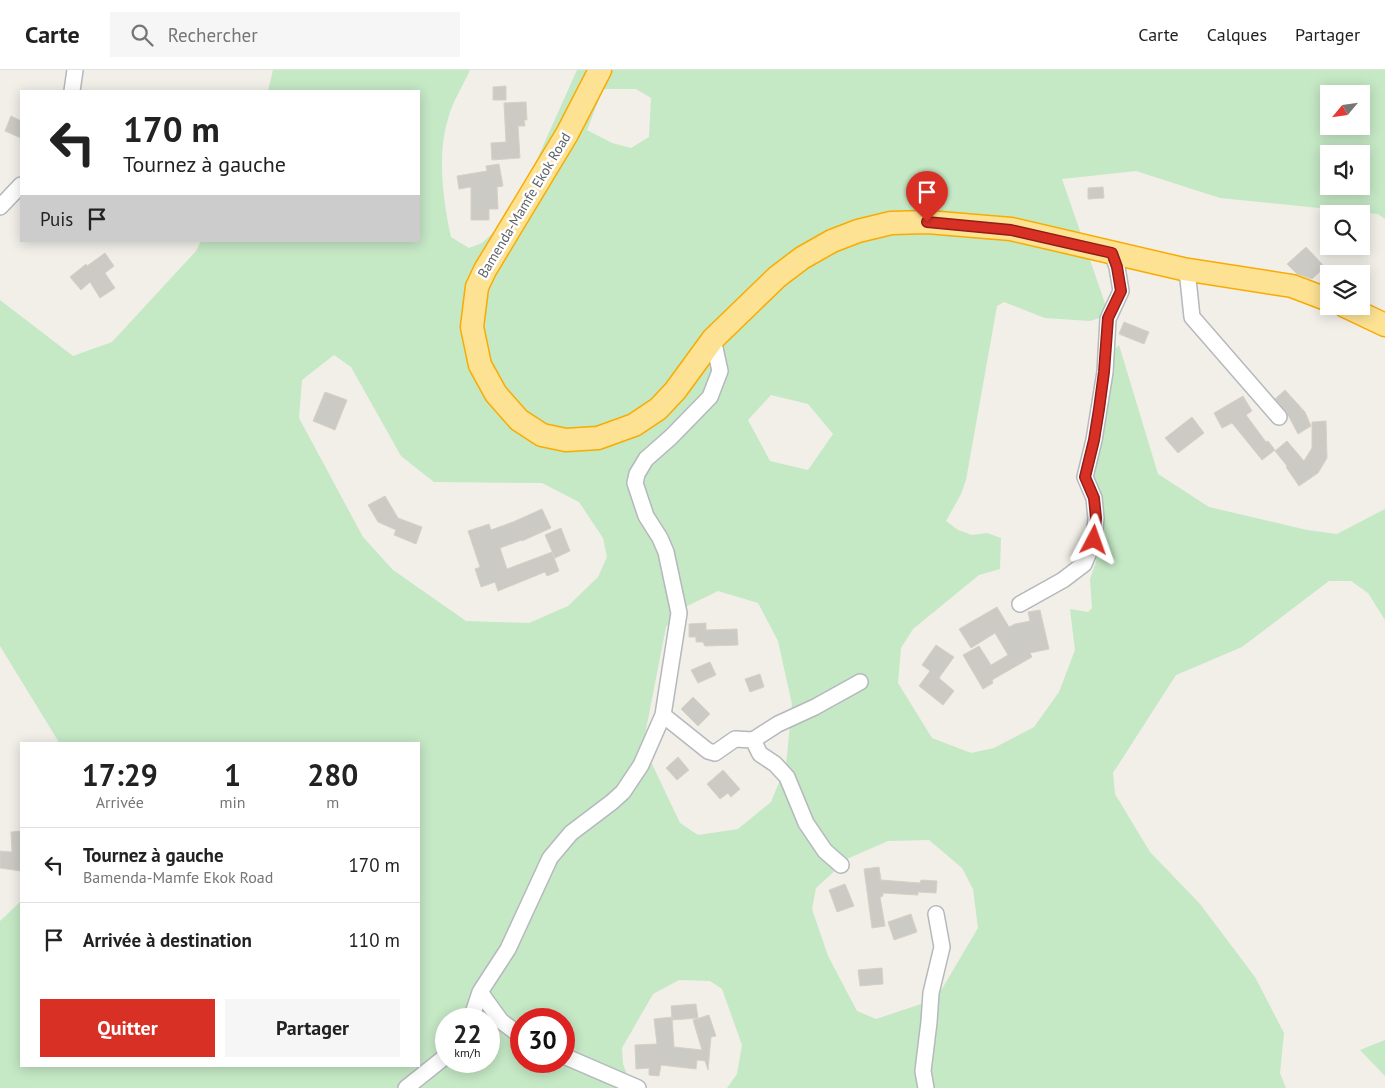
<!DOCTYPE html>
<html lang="fr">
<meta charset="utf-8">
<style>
body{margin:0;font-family:"PT Sans",sans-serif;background:#f6f6f6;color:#222;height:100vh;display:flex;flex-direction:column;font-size:19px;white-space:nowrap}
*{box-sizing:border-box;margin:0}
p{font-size:16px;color:#767676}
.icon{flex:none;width:28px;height:28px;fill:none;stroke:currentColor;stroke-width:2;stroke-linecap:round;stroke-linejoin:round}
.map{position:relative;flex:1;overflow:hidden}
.side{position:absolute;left:20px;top:672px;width:400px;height:325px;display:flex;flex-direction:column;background:#fff;border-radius:0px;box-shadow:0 2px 12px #0003}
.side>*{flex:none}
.top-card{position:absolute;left:20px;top:20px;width:400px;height:152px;border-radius:0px;box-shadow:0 2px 12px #0003;background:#fff;color:#222;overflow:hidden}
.needle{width:32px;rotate:241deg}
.buttons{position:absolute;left:1320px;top:15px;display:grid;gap:10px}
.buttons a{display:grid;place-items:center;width:50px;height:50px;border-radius:0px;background:#fff;box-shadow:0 2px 12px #0003;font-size:25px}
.speed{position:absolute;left:435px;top:938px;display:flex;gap:10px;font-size:25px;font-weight:700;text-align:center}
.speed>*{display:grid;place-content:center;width:65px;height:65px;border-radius:50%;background:#fff;box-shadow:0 2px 12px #0003;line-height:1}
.speed small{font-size:12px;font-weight:400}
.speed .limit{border:8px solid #d22;background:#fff;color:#111}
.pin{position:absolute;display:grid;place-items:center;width:42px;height:42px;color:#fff;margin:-51px -21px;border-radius:50% 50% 50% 0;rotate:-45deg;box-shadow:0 0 5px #0007}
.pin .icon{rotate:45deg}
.me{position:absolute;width:55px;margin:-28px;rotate:4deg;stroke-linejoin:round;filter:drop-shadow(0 0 4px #0008)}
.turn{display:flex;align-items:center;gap:18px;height:105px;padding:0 20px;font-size:22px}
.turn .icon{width:65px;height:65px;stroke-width:2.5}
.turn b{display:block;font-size:35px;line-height:42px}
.then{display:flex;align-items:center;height:48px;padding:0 20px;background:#0003;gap:10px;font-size:19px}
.eta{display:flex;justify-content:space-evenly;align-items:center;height:85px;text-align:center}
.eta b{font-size:30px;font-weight:700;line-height:35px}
.primary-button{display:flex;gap:10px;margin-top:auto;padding:10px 20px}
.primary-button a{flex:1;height:58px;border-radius:0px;background:#d93025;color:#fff;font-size:20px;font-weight:700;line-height:58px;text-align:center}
.primary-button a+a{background:#f6f6f6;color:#222}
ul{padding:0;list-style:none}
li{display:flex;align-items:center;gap:15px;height:75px;padding:0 20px;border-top:1px solid #e0e0e0}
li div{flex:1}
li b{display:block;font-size:19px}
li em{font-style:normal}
header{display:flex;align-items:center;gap:30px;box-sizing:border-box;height:70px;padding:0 25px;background:#fff;border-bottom:1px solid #e0e0e0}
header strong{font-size:24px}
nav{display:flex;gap:28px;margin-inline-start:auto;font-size:18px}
.search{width:350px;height:45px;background:#f6f6f6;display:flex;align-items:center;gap:12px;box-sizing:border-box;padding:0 18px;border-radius:0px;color:#767676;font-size:19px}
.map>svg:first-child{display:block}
.green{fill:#c5e8c5;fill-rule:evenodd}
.building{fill:#cccac5;stroke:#d6d1c6}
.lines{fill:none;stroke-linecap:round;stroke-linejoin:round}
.minor-casing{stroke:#b5b8bc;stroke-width:18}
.highway-casing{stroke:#f9ab00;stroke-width:25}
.minor{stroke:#fff;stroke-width:15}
.highway{stroke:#fde293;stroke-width:22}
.route-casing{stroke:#8d1f18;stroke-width:12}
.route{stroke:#d93025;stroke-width:9}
.labels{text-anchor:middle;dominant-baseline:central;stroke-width:5;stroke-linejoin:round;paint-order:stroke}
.street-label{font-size:14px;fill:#5f6368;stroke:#fff}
</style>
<header>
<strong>Carte</strong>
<div class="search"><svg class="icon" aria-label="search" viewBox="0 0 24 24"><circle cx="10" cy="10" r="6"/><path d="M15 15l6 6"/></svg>Rechercher</div>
<nav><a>Carte</a><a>Calques</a><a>Partager</a></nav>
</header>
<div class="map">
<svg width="1385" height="1018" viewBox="0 0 1385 1018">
<rect width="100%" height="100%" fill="#f1efe8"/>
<path class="green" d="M273 0H470C463 16 452 32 448 49 437 84 443 131 451 167L469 178 482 173 505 152 521 125 577 0H1385V149L1378 144 1220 128 1136 101 1062 109 1109 245 1090 251 1045 248 1004 232 997 236 966 410 961 424 946 451 958 460 972 465 987 463 1001 468 1000 499 979 505 913 559 901 578 898 613 932 668 971 683 994 678 1034 657 1059 622 1075 580 1070 539 1088 542 1092 538 1090 509 1096 492 1098 471 1090 410 1115 279 1119 275 1158 404 1209 437 1307 460 1337 464 1385 439V550L1368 523 1351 511H1329L1242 577 1176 605 1113 703 1115 724 1150 782 1200 834 1255 907 1284 963 1280 1003 1286 1018H727L737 1004 742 975 722 919 710 911 679 910 653 924 622 978 623 994 632 1018H0V851L21 831V996H419V674H60L0 576V230L73 286 112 272 196 181 201 171H419V21H268ZM603 19H636L651 28 649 67 631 78 612 73 587 60ZM1329 24H1361V56H1329ZM1329 84H1361V116H1329ZM334 285 351 297 401 386 434 412 542 413 579 432 603 468 607 487 598 507 568 536 529 553 466 551 393 500 363 467 299 348 302 310ZM771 325 808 334 833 364 808 400 770 391 748 350ZM718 521 758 533 778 571 792 634 786 695 771 732 738 759 698 765 680 753 643 675 666 557 679 540ZM929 770 962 798 973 819 978 858 936 929 876 949 857 941 828 886 812 839 816 818 849 788 888 771ZM446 949H489V991H446ZM521 949H564V991H521Z
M1385 970V1006L1360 980Z"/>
<path class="building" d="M506 16V30H493V17Z
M526 32 527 50H524L525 56H518L520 88 492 90 491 73 506 72 504 33Z
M11 46 21 51V68L5 61Z
M499 94 503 116 497 117 498 139H489V150H471V117L459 119 457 106 487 101 486 96Z
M1103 117 1104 128 1088 129V118Z
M1306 177 1325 197 1312 209 1297 204 1287 194Z
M105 183 114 196 105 203 115 218 100 228 90 212 81 220 70 207 86 194 87 196Z
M1124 252 1149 262 1144 274 1119 264Z
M1285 320 1305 342 1311 356 1298 364 1286 341 1275 329Z
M325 322 347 330 335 360 313 351Z
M1243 326 1252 341 1246 345 1266 372 1268 371 1275 380 1262 390 1232 353 1222 358 1214 343Z
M1192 347 1204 363 1178 383 1165 368Z
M1326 351 1327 388 1318 403 1299 416 1286 397 1287 396 1275 381 1287 371 1304 391 1312 378V352Z
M385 426 398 448 422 457 416 474 394 465 396 460 378 452 368 435Z
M542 439 551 458 522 471V470L500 478 507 499 552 482 559 501 547 506 545 502 498 521 495 512 481 517 475 499 480 497 468 461 489 454 491 460 513 452Z
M561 458 570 481 555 488 545 465Z
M997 537 1009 557 1015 554 1030 551 1028 542 1040 540 1049 579 1030 583 1032 587 992 610 993 613 983 619 963 585 979 576 991 595 1008 585 995 563 971 578 959 559Z
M706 553V560L737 559 738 575 705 576 703 572H696V567H689V554Z
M936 575 954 587 939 608 954 621 943 635 919 616 930 601 922 595Z
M710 592 716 605 698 613 691 600Z
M760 604 764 617 750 622 745 609Z
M693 627 710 644 698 656 681 639Z
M678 687 689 700 677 710 666 698Z
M723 700 740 719 731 727 728 723 720 729 707 714Z
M21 761V801L0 798V781L12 782 11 762Z
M879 797 881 810 920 813 921 810 937 811 936 823 918 822V825L883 823V826L880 827 885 856 872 858 864 799Z
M845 814 854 836 837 842 829 820Z
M911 844 917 862 894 870 888 852Z
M882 898 883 914 860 916 858 900Z
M696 934 698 948 672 950 671 936Z
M709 945 716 966 711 967 708 1000 705 991 697 990 696 999 661 995 659 1006 649 1005V998L636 999 635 975 657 974 654 949 672 947 674 977 702 980 693 950Z"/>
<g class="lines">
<defs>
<path id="minor" d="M72 21 75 0
M0 137 21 115
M1183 199 1188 209 1192 247 1279 347
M1020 534 1063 510 1084 494 1094 470 1096 448 1094 428 1085 407 1094 370 1099 339 1105 302 1108 249 1121 221 1117 197 1112 183
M663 645 708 681 715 683 735 669 753 670 760 684 775 694 787 707 806 753 825 781 841 795
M753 670 778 654 815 637 860 612
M480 922 501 951 521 966
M471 949 480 922 508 879 550 788 571 763 612 732 623 722 641 695 663 645 679 543 666 482 660 468 646 446 635 413 637 404 646 389 671 367 710 327 720 301 713 269
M564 986 638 1018
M406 1018 446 986
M926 1018 923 1001 929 952 931 923 942 877 936 844"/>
<path id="highway" d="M600 0 567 64 485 200 477 217 472 257 480 295 496 324 519 350 542 365 566 370 598 368 634 355 658 339 675 321 713 269 777 207 802 188 832 171 858 161 891 153 927 152 1011 159 1183 199 1292 216 1329 230
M1345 236 1385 255"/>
</defs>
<use href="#minor" class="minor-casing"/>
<use href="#highway" class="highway-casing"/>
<use href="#minor" class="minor"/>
<use href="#highway" class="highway"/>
</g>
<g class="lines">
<defs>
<path id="route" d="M927 152 1011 160 1112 183 1117 197 1121 221 1108 248 1104 302 1099 339 1094 370 1085 407 1094 428 1096 448 1094 470"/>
</defs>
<use href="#route" class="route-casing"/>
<use href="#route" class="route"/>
</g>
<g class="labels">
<g class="street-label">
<text transform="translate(524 135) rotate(-59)">Bamenda-Mamfe Ekok Road</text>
</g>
</g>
</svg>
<div class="buttons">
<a><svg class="needle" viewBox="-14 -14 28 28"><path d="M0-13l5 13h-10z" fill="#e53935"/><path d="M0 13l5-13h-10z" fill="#767676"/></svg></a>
<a><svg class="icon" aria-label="sound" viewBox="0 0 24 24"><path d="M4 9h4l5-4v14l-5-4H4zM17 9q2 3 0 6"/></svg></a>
<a><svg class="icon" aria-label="search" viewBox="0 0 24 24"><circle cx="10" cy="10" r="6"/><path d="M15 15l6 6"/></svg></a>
<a><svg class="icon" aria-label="layers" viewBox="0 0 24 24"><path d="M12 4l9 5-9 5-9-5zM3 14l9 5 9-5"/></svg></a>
</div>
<div class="speed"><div>22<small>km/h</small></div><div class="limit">30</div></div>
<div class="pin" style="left:927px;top:152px;background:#d93025"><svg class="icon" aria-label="arrive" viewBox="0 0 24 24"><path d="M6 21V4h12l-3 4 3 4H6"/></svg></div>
<svg class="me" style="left:1094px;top:470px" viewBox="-20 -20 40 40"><path d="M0-17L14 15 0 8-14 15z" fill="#d93025" stroke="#fff" stroke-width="4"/></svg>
<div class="top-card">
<div class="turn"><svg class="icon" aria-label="left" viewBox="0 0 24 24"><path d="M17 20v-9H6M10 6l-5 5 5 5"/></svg><div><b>170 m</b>Tournez à gauche</div></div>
<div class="then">Puis<svg class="icon" aria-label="arrive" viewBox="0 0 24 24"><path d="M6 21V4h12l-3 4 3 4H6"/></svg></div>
</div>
<section class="side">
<div class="eta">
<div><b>17:29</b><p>Arrivée</p></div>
<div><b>1</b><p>min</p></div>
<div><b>280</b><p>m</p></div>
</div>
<ul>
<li><svg class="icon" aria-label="left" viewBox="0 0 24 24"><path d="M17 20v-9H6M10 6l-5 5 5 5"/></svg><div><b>Tournez à gauche</b><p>Bamenda-Mamfe Ekok Road</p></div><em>170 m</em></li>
<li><svg class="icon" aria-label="arrive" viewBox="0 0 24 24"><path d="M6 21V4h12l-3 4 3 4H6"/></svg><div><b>Arrivée à destination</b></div><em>110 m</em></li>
</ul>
<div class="primary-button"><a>Quitter</a><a>Partager</a></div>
</section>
</div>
